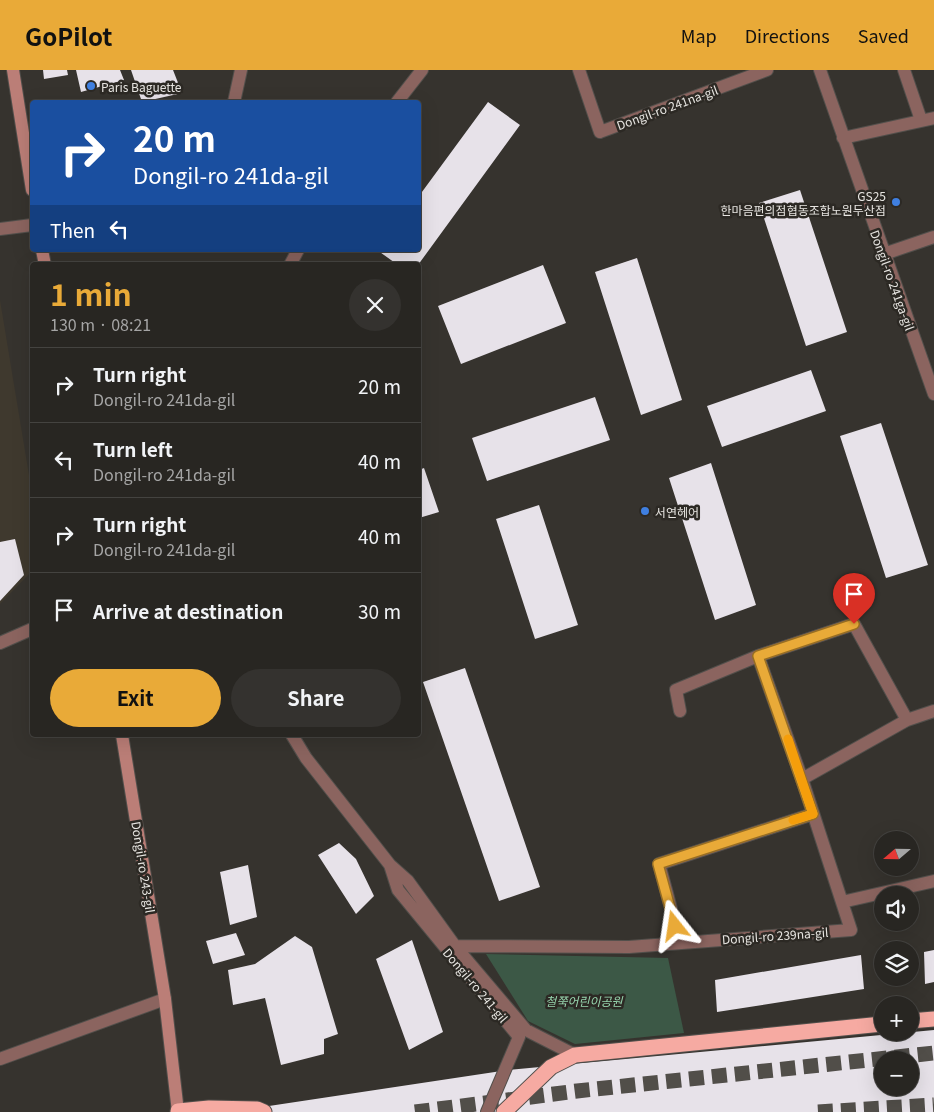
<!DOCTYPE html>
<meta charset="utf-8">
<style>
body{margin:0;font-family:Georgia,"Noto Sans KR",serif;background:#34322f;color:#f1f3f6;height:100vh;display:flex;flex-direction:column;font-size:19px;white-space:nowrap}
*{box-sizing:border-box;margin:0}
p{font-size:16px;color:#a5a5a5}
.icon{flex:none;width:28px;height:28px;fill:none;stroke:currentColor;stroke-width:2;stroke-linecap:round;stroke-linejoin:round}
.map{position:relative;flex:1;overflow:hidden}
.drawer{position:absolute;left:30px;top:192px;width:391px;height:475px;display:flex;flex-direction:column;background:#282622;border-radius:5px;box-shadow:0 5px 20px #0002,0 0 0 1px #444340}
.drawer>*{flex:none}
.banner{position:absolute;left:30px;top:30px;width:391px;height:152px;border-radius:5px;box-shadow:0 5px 20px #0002,0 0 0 1px #444340;background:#1a4fa0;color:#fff;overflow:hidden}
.needle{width:32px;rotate:250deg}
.buttons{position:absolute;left:874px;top:761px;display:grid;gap:10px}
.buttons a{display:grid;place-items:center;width:45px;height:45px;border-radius:50%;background:#282622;box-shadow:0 5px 20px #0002,0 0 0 1px #444340;font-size:25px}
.pin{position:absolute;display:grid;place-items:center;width:42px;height:42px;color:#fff;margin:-51px -21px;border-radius:50% 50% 50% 0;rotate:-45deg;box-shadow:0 0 5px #0007}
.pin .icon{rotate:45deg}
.me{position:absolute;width:55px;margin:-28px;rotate:345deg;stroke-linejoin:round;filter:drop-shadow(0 0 4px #0008)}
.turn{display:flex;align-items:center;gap:18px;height:105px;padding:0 20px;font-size:22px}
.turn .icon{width:65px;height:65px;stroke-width:2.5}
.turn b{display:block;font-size:35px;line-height:42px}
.then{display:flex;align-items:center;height:48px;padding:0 20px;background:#0003;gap:10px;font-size:19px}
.round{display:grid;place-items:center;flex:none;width:52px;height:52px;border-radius:26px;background:#34322f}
.head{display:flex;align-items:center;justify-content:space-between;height:85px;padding:0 20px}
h1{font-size:30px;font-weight:700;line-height:38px;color:#e9aa38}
.cta{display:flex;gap:10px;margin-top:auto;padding:10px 20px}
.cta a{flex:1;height:58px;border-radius:30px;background:#e9aa38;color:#111;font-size:20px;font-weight:700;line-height:58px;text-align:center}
.cta a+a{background:#34322f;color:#f1f3f6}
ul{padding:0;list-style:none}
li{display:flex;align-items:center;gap:15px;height:75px;padding:0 20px;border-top:1px solid #444340}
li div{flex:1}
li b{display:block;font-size:19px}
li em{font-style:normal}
header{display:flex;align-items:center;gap:30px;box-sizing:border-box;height:70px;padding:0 25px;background:#e9aa38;color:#111}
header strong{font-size:24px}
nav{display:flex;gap:28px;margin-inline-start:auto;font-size:18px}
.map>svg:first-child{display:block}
.built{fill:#3f392e}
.green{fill:#3c5846}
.building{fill:#e7e2e9;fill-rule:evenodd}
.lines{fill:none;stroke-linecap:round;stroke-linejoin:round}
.highway-tunnel{stroke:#514e49;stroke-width:15;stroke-dasharray:15 8;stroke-linecap:butt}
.street-casing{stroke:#524f4b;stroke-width:14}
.secondary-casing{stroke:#524f4b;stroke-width:14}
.highway-casing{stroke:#524f4b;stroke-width:17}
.street{stroke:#8b645f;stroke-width:12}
.secondary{stroke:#bb7e77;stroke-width:12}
.highway{stroke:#f6aaa2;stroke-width:15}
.route-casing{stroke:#976e24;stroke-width:12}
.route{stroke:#e9aa38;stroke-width:9}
.slow{stroke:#f59e0b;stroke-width:9}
.shop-dot{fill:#3f7fe0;stroke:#2c2924;stroke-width:2}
.labels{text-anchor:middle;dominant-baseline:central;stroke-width:5;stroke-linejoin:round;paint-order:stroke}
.poi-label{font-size:12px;fill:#e7e5e1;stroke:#2c2924;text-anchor:start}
.street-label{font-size:12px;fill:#e7e5e1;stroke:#2c2924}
.park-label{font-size:12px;font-style:italic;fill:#98d6af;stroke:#2c2924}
</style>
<header>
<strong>GoPilot</strong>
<nav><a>Map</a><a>Directions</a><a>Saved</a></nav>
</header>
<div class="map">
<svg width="934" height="1042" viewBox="0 0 934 1042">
<rect width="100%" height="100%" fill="#36332e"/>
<path class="built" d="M0 230 32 423V501L0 534Z"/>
<path class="green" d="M486 884 668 888 684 963 575 974 528 951Z"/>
<path class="building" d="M43 0H67L68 5 44 9Z
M76 0H120L124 10 81 22Z
M131 0H173L182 23 142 32Z
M488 32 520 55 418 195H398L377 180H419V126Z
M800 120 847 262 806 276 759 133Z
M637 188 682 330 641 345 595 202Z
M543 195 566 253 461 294 438 236Z
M811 300 826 341 722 377 707 336Z
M595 327 610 370 487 411 472 368Z
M881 353 928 495 886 508 840 366Z
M711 393 756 535 715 550 669 408Z
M424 398 439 442 419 448V400Z
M539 435 578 555 535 569 496 449Z
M15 469 24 505 0 531V472Z
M465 598 540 817 499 831 423 612Z
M339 773 356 789 374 826 356 844 318 785Z
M248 795 257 847 230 855 220 802Z
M236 863 245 885 213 894 206 871Z
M295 866 312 877 338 964 324 969V984L281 995 265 928 233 935 228 900 255 894Z
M412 870 443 962 409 980 376 889Z
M934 880V912L925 914 924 882Z
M861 885 864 919 717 942 715 910Z
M934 960V1042H230L508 1000ZM882 990H910V1018H882Z"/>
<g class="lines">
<path class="highway-tunnel" d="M415 1042 577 1021 934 983
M818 1042 934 1035"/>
<defs>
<path id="street" d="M579 0 600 62 767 0
M820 0 934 324
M904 0 921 50
M234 32 241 0
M397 32 422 0
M843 68 934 48
M0 159 32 155
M884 184 934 167
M290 195 298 180
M0 573 32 559
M758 586 854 554 907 650
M292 665 306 688 390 795
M802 709 907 650 934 641
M842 832 934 811
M680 872 659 794 813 744
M455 876 629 877 851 860 802 709 758 586 676 620 680 641
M0 989 165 929
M487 1042 519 967 398 820 390 795 408 811 455 876 526 960 575 985"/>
<path id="secondary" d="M13 0 32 120
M42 180 45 195
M122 665 165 929 178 1042"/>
<path id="highway" d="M910 951 934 949
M178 1041 209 1038 257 1039 264 1042
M504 1042 551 997 575 985 882 954"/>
</defs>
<use href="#street" class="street-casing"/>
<use href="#secondary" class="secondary-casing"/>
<use href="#highway" class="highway-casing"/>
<use href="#street" class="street"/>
<use href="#secondary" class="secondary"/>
<use href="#highway" class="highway"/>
</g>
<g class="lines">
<defs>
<path id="route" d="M675 856 658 794 813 744 758 586 854 554"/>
</defs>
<use href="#route" class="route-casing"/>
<use href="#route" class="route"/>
<path class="slow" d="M788 669 813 744 793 750"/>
</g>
<g class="shop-dot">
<circle cx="91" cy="16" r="5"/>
<circle cx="896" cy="132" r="5"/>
<circle cx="645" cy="441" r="5"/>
</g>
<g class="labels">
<g class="poi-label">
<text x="101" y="16">Paris Baguette</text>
<text x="886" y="125" text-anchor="end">GS25<tspan x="886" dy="14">한마음편의점협동조합노원두산점</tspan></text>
<text x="655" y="441">서연헤어</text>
</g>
<g class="street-label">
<text transform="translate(667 37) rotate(-20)">Dongil-ro 241na-gil</text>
<text transform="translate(893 210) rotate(70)">Dongil-ro 241ga-gil</text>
<text transform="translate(144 797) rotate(81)">Dongil-ro 243-gil</text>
<text transform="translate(775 865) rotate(-4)">Dongil-ro 239na-gil</text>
<text transform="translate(476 915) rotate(50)">Dongil-ro 241-gil</text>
</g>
<g class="park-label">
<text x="584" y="930">철쭉어린이공원</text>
</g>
</g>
</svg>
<div class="buttons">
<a><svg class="needle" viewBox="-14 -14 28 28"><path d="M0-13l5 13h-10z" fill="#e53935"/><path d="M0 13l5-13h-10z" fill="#a5a5a5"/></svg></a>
<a><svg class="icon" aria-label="sound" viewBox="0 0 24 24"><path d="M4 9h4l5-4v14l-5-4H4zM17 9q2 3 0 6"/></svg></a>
<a><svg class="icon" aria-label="layers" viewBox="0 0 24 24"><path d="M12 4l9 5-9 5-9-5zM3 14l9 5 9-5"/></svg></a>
<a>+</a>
<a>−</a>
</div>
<div class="pin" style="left:854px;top:554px;background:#d93025"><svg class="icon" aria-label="arrive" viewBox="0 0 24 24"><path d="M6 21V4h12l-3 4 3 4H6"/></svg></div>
<svg class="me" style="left:675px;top:856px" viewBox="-20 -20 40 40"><path d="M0-17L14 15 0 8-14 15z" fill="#e9aa38" stroke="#fff" stroke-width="4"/></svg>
<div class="banner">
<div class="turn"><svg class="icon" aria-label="right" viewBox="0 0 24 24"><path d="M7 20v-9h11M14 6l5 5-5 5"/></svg><div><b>20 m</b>Dongil-ro 241da-gil</div></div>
<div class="then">Then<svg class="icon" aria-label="left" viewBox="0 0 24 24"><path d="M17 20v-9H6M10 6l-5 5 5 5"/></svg></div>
</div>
<section class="drawer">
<div class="head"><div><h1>1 min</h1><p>130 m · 08:21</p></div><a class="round"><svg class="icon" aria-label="close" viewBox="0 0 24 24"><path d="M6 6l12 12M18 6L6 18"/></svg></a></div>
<ul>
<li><svg class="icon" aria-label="right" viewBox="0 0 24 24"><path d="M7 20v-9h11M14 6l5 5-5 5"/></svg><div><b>Turn right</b><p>Dongil-ro 241da-gil</p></div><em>20 m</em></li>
<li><svg class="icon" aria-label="left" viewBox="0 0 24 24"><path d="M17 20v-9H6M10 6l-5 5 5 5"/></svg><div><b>Turn left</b><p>Dongil-ro 241da-gil</p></div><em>40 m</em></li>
<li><svg class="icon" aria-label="right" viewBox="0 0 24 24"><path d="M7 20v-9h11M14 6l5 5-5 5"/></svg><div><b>Turn right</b><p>Dongil-ro 241da-gil</p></div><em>40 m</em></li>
<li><svg class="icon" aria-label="arrive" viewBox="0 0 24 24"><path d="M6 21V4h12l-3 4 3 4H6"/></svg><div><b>Arrive at destination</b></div><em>30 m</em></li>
</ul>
<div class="cta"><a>Exit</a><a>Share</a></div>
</section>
</div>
